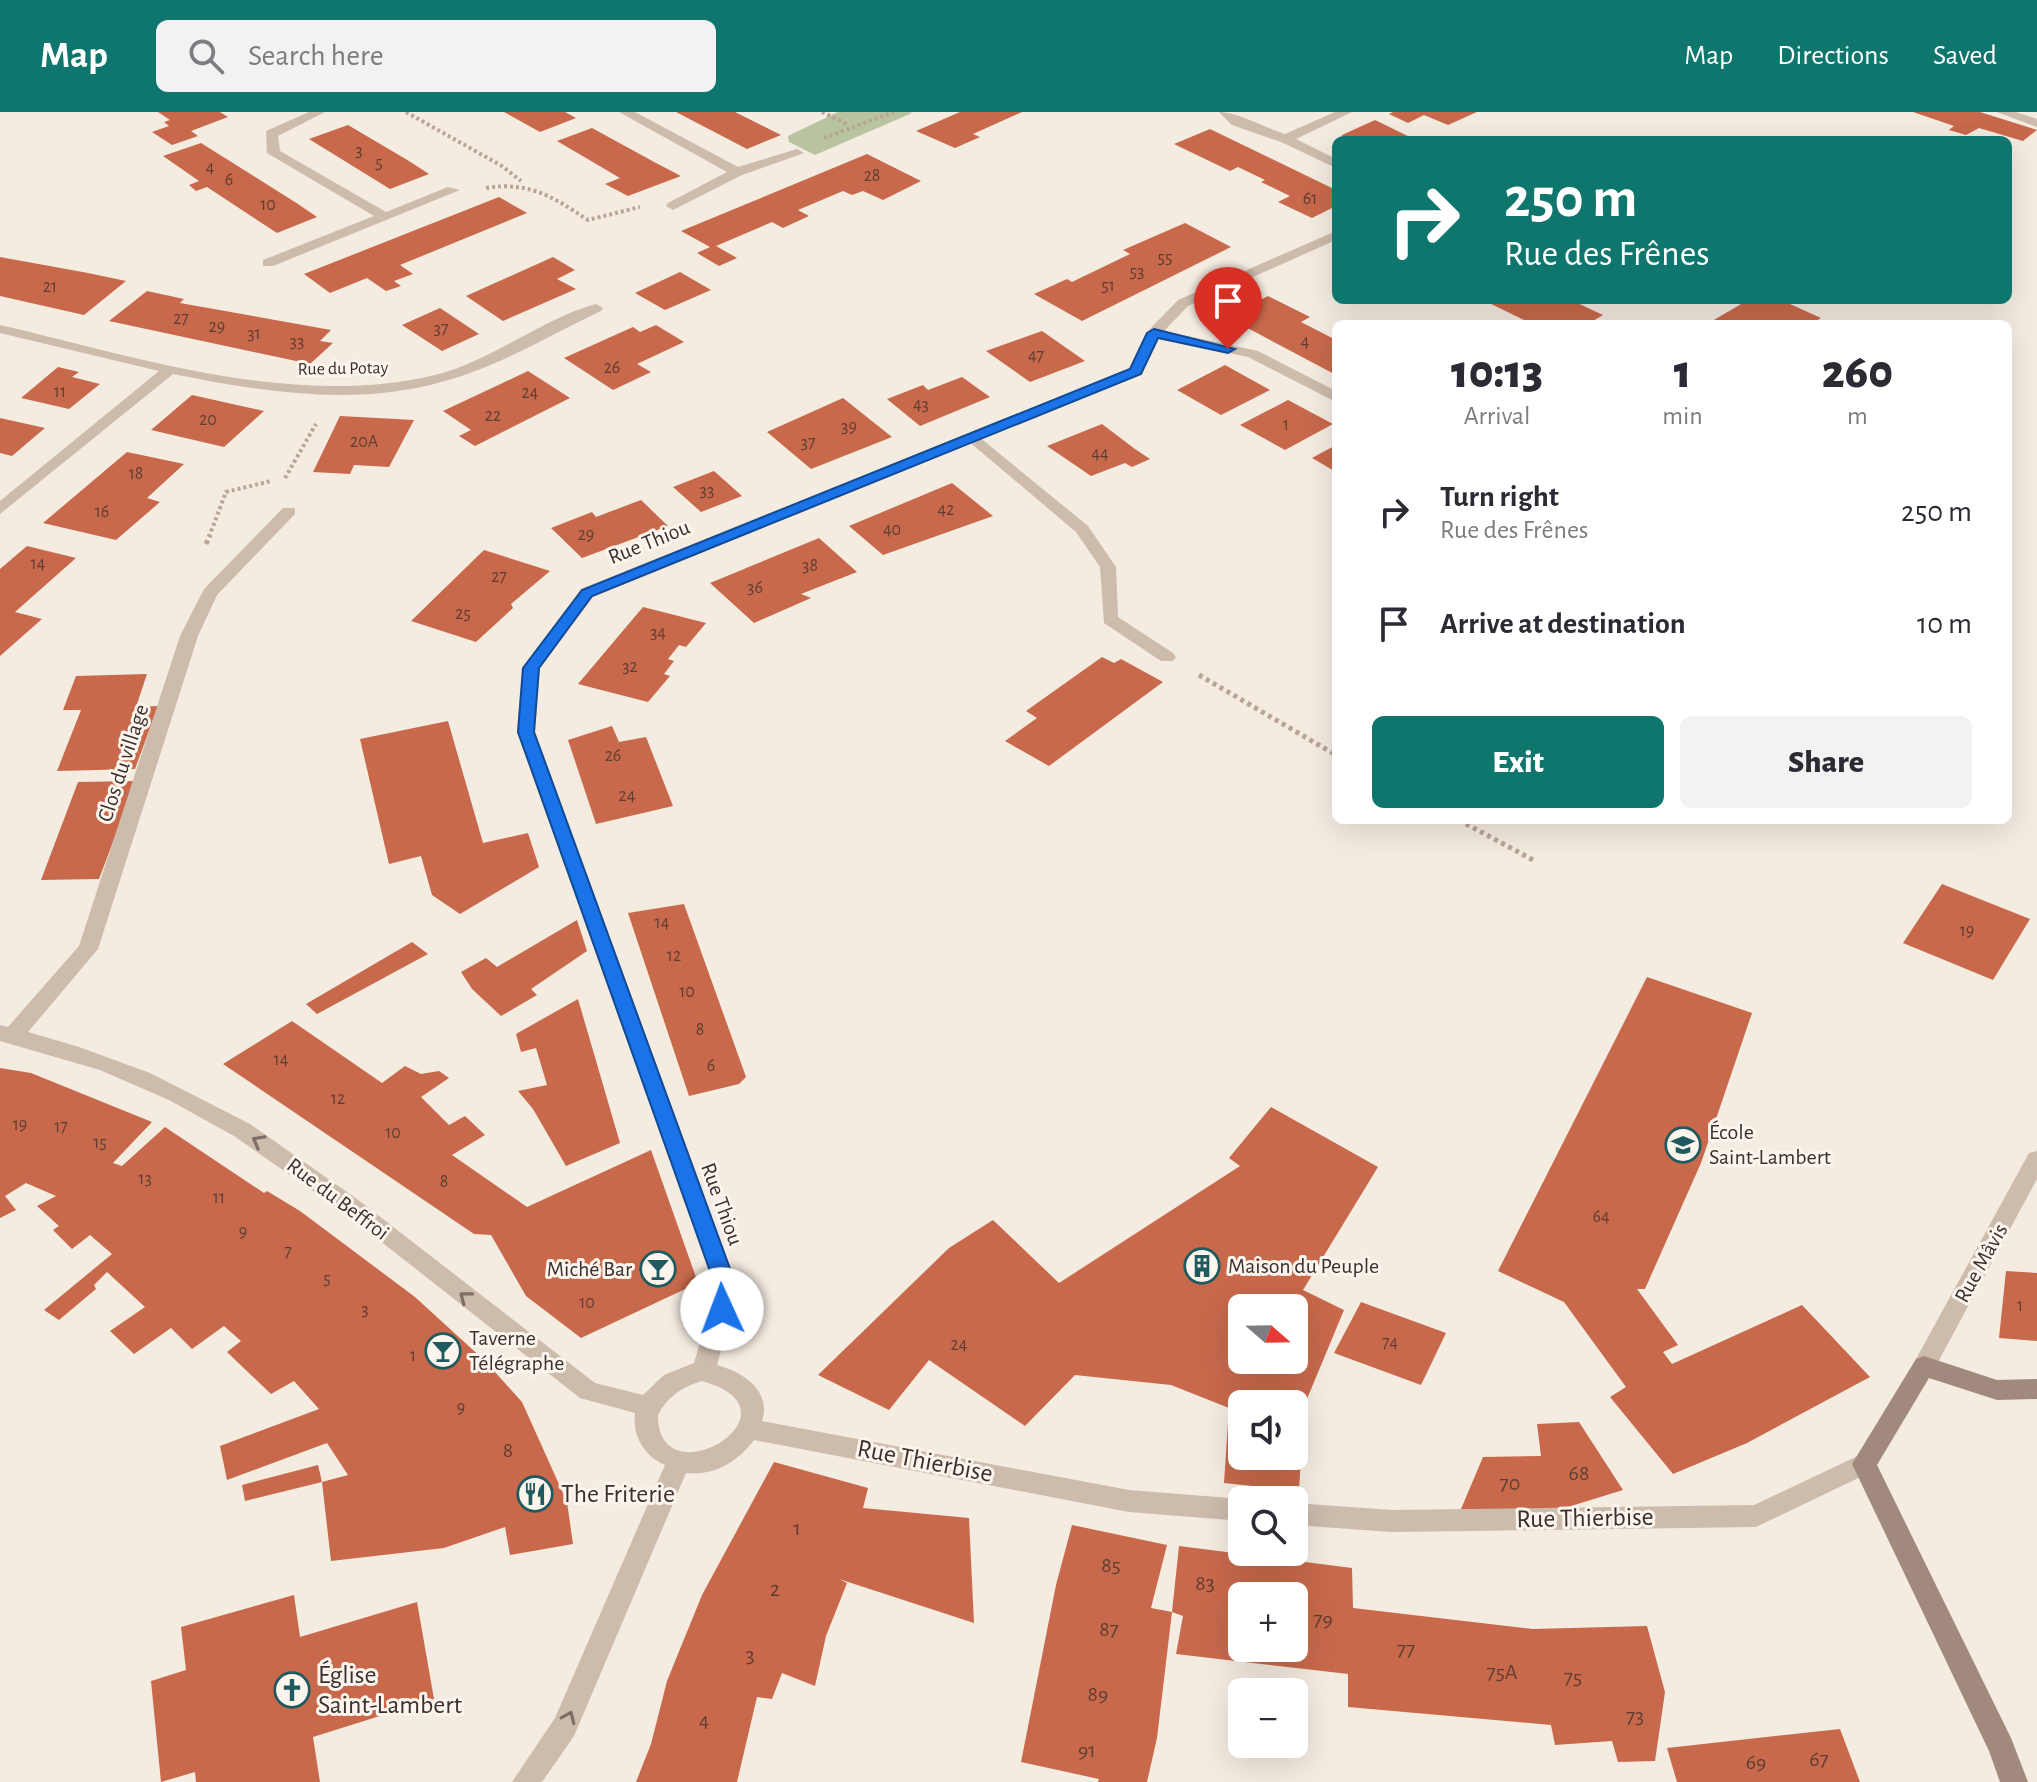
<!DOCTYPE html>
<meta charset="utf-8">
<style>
body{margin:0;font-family:"Alegreya Sans",sans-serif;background:#f2f2f3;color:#2b2b33;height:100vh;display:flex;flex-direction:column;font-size:30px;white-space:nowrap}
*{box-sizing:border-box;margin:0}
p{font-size:26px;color:#7c7c81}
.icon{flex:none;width:44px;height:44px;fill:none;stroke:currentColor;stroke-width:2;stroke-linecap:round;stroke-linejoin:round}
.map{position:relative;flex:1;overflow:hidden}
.panel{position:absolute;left:1332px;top:208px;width:680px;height:504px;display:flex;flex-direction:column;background:#fff;border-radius:12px;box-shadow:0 8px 32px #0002}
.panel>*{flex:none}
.guide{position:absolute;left:1332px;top:24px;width:680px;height:168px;border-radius:12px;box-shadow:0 8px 32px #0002;background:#0f766e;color:#fff;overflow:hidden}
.needle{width:52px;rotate:110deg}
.tools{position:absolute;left:1228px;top:1182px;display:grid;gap:16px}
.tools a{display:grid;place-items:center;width:80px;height:80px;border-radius:12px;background:#fff;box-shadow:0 8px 32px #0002;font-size:40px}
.pin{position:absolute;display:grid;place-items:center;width:68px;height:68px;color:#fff;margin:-82px -34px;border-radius:50% 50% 50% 0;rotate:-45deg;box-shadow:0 0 8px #0007}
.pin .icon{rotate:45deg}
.me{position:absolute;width:88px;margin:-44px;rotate:358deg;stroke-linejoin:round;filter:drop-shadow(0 0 6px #0008)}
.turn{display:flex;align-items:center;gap:28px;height:168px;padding:0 40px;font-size:36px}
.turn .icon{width:104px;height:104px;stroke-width:2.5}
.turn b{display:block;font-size:56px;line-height:68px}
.eta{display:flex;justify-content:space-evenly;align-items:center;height:136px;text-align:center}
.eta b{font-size:48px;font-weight:800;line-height:56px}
.action{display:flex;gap:16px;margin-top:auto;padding:16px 40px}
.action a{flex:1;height:92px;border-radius:12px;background:#0f766e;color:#fff;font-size:32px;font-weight:800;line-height:92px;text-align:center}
.action a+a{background:#f2f2f3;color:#2b2b33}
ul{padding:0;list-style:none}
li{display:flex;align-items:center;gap:24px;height:112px;padding:0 40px}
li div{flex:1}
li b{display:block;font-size:30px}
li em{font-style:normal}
header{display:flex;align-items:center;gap:48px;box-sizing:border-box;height:112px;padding:0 40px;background:#0f766e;color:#fff}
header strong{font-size:38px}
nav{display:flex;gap:44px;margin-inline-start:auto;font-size:28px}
.search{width:560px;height:72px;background:#f2f2f3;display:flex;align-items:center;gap:20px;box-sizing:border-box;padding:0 28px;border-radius:12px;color:#7c7c81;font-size:30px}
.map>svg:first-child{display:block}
.green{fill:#b8c4a0}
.building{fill:#c8694b;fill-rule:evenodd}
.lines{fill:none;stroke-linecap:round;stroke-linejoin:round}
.path-far1{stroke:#b9a596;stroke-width:4;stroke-dasharray:3 3;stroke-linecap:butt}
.path{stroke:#b9a596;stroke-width:5;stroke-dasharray:4 4;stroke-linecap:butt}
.lane{fill:#cdbbac;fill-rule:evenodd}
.street{fill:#cdbbac;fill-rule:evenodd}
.secondary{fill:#a18a7d;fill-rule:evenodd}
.oneway{stroke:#7d6f65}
.route{fill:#1a73e8;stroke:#114b97;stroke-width:2}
.labels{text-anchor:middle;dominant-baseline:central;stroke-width:6;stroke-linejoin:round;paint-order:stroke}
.number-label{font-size:18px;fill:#5e3e33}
.far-street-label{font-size:18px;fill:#3b302b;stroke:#fbf5ee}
.street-label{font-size:22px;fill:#3b302b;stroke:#fbf5ee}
.poi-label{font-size:22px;fill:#3b302b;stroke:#fbf5ee;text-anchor:start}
.near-number-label{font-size:22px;fill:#5e3e33}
.near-street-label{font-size:26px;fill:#3b302b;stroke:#fbf5ee}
.near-poi-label{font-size:26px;fill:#3b302b;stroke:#fbf5ee;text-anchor:start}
</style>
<header>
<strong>Map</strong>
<div class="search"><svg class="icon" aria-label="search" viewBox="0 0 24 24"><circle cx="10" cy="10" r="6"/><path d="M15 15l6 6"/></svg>Search here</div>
<nav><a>Map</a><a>Directions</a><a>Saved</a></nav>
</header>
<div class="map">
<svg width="2037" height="1670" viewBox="0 0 2037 1670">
<rect width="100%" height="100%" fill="#f4ebe1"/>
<path class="green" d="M838 0H910L912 1 815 43 789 30 788 24Z"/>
<path class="building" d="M158 0H220L228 5 191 19 198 24 172 33 152 20 169 14 164 10 170 8Z
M504 0H565L576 6 540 20Z
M676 0H735L781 23 747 37Z
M960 0H1022L973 22 980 25 955 36 916 19Z
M1393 0H1477L1448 13 1424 3 1408 11 1389 2Z
M1913 0H1980L2037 18 2023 29 1979 16 1966 23 1949 18 1954 14Z
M1375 8 1416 28H1342V23Z
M348 13 409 49 429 62 390 77 309 27Z
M592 16 656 51 681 64 628 84 605 72 620 66 557 29Z
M1210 17 1336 78V94L1312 106 1278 90 1290 84 1261 70 1265 68 1238 55 1230 59 1174 32Z
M201 31 298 92 317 105 277 121 207 75 196 79 189 73 199 69 163 44Z
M867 42 921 69 883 88 863 79 852 83 843 79 798 98 809 104 783 116 772 110 716 134 737 146 719 154 697 141 710 135 681 119Z
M499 85 527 101 400 153 413 162 394 169 401 174 386 179 367 166 330 181 304 162Z
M1185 111 1231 135 1082 209 1034 182 1067 167 1072 170 1130 142 1123 138Z
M0 145 88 161 126 169 84 203 0 184Z
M553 145 575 158 557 167 576 177 503 209 466 184Z
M680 160 711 178 665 198 635 181Z
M147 179 184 187 180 191 331 218 320 229 333 231 310 252 109 209Z
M1268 184 1310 205 1301 210 1336 228 1332 235 1336 237V263L1227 205Z
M1483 188H1571L1603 203 1588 212H1532Z
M1748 188H1781L1821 206 1811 212H1707Z
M440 196 479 222 442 239 402 213Z
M656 213 684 230 637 252 651 260 613 278 564 246 633 215 640 220Z
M1042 219 1085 249 1030 270 986 239Z
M1225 253 1270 278 1221 303 1177 278Z
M58 255 79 260 72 265 100 272 69 297 21 286Z
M528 259 570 286 475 334 459 324 471 318 443 299Z
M962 265 990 285 920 314 887 287 923 273 928 278Z
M192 283 264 299 224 335 151 318Z
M843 286 892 325 811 357 767 320Z
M1288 288 1333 312 1285 338 1240 313Z
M340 304 414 308 389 355 354 353 350 362 313 360Z
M0 306 45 316 12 344 0 341Z
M1102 312 1135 337 1150 347 1132 355 1125 351 1091 364 1047 334Z
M1336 333V360L1312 346Z
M127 340 184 352 147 386 160 390 116 428 43 411Z
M714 359 742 384 701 400 673 375Z
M952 371 993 404 883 443 849 414Z
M641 388 668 414 582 446 551 416 592 400 596 405Z
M819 426 857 460 801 482 811 486 754 511 710 471Z
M27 434 76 446 15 500 42 507 0 544V457Z
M484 438 550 459 511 492 513 496 476 530 411 509Z
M643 495 706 511 686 535 679 533 668 547 674 549 664 562 670 564 648 590 578 572Z
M1102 545 1114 551 1121 547 1163 570 1049 654 1005 629 1037 606 1026 599Z
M147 562 136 595 158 594 135 657 57 659 81 598H63L76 564Z
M448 609 483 731 528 721 539 755 460 802 432 783 421 744 389 752 360 627Z
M612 614 619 630 646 625 673 694 596 712 568 628Z
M136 669 99 767 41 768 78 670Z
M1942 772 2030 807 1993 868 1903 831Z
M684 792 746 965 739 972 689 984 628 801Z
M577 808 587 839 531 877 537 883 501 904 472 877 461 860 486 846 497 855Z
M412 830 428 842 317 902 306 892Z
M1647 865 1752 901 1701 1051 1645 1177H1637L1678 1233 1663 1240 1672 1252 1802 1193 1870 1265 1747 1331 1673 1362 1610 1285 1626 1275 1564 1190 1498 1159Z
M578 887 620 1031 566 1054 533 997 518 979 547 973 536 936 521 940 516 922Z
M292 909 382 971 405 954 421 962 439 959 449 966 421 985 449 1013 465 1004 485 1023 452 1043 527 1095 651 1038 698 1171 581 1226 526 1184 491 1123 474 1122 223 952Z
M0 956 31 961 152 1010 113 1051 122 1054 165 1015 264 1081 267 1079 300 1099 415 1185 485 1249 522 1290 567 1390 573 1432 510 1443 505 1415 444 1436 331 1449 322 1370 348 1363 327 1331 227 1368 220 1334 319 1297 294 1269 271 1282 227 1240 241 1229 224 1214 192 1237 171 1216 134 1242 110 1219 145 1195 107 1160 94 1173 96 1177 59 1208 44 1198 112 1142 90 1123 72 1137 53 1118 59 1114 37 1094 56 1084 26 1071 5 1084 16 1098 0 1106Z
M1271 995 1378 1055 1303 1178 1344 1198 1304 1294 1299 1379 1224 1371 1229 1296 1171 1273 1075 1263 1025 1314 929 1248 889 1298 818 1263 949 1136 993 1108 1059 1171 1240 1054 1229 1046ZM1242 1196H1294V1248H1242ZM1242 1292H1294V1344H1242Z
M2006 1159 2037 1161V1229L1999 1226Z
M1361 1190 1446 1221 1421 1273 1334 1241Z
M1579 1310 1623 1378 1555 1399 1461 1397 1483 1345 1541 1344 1537 1312Z
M774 1350 868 1376 863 1396 969 1406 974 1511 839 1467 847 1471 826 1524 815 1574 782 1561 772 1587 757 1585 737 1670H636L651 1632 667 1569 702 1483Z
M318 1353 322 1370 245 1389 242 1373Z
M1072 1413 1167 1433 1151 1496 1172 1500 1157 1626 1147 1670H1098L1099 1667 1021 1650 1056 1473Z
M1179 1434 1352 1456 1353 1496 1533 1517 1647 1514 1665 1580 1655 1649 1618 1650 1612 1629 1555 1633 1551 1613 1348 1595V1562L1176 1542 1183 1504 1172 1500ZM1242 1484H1294V1536H1242Z
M294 1483 300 1525 417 1490 434 1587 313 1625 320 1670H196L195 1660 161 1670 151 1569 186 1558 181 1515Z
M1840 1617 1860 1670H1677L1667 1636Z"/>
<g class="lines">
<path class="path-far1" d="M406 0 502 54 521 69
M822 0 849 13
M824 26 894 0
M486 76C529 69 553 85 588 108L640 95
M285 366 316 312
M209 425 226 380 271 369"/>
<path class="path" d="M206 432 210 423
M1199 563 1336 643
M1459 708 1535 749"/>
<path class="lane" d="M973 320 1088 414 1116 455 1118 505 1173 541 1176 545 1173 549H1161L1104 511 1100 455 1076 420 967 328 965 325Z"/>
<path class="street" d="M309 0H325L278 24 280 39 386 100 448 75 460 78 273 154H263V148L374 104 267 41 266 19Z
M619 0H635L738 55 797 37 804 41 742 63 673 98 666 94 668 91 727 60Z
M1219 0C1238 0 1265 16 1285 22L1335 0H1352L1296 27 1336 47V56L1281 30 1232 13Z
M1997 0H2016L2037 7V15Z
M1336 119V128L1188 194 1164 219 1258 239 1336 279V290L1248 245 1159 226 1141 262 593 485 540 556 535 620 738 1176 717 1253C742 1260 772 1278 762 1309L1129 1378 1242 1387 1245 1388H1242V1409L1129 1400 754 1328C737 1350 715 1364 686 1361L574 1624 542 1670H512L555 1606 665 1353C644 1344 632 1323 635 1301L580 1286 346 1102 234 1024 169 988 100 958 0 929V913L8 915 79 834 180 524 204 477 283 396H295V402L217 483 198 524 98 837 28 920 79 935 150 961 250 1012 361 1090 595 1271 643 1283 664 1263 694 1251 716 1176 517 620 522 556 581 477 1130 256 1149 218 1178 188ZM702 1269C811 1299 657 1391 658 1303 667 1285 683 1274 702 1269Z
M596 192 603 196 601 199C550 223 500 254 445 269 356 295 263 280 173 262L0 402V389L159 259 0 221V213C137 245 294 297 435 263 492 249 541 207 596 192Z
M2037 1039V1067L1932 1261 1924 1264 1916 1261 1912 1254 1916 1247 2029 1041Z
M1864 1341 1873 1345 1876 1352 1873 1359 1756 1415 1392 1420 1294 1413V1391L1392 1398 1754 1393Z"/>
<path class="secondary" d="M1924 1244 1997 1268 2037 1267V1287L1997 1288 1929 1266 1877 1353 2011 1626 2028 1670H2000L1989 1639 1852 1352 1916 1247Z"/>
</g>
<defs><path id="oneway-chevron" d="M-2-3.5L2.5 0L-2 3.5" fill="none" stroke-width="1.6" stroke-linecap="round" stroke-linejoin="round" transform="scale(2)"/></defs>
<g class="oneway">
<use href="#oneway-chevron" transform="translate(258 1029) rotate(-151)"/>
<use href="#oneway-chevron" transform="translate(465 1185) rotate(-142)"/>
<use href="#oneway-chevron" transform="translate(569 1605) rotate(-66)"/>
</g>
<path class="route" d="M1154 217 1235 237 1228 241 1158 226 1141 262 592 484 539 556 534 620 737 1176 729 1203H714L711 1197 716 1176 518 620 523 556 582 478 1130 257 1147 221Z"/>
<defs>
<symbol id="school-ring" viewBox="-11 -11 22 22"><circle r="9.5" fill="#fbf5ee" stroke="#1f5a5e" stroke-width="1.5"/><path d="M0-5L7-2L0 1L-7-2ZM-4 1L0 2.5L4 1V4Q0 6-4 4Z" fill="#1f5a5e"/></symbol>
<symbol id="building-ring" viewBox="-11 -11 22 22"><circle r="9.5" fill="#fbf5ee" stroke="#1f5a5e" stroke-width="1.5"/><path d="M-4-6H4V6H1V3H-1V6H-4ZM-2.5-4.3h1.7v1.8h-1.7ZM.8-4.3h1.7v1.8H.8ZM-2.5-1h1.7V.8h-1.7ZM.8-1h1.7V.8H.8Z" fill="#1f5a5e"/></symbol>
<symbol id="bar-ring" viewBox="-11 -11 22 22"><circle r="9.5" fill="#fbf5ee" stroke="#1f5a5e" stroke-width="1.5"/><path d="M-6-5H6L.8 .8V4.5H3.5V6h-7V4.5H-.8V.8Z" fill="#1f5a5e"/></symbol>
<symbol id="restaurant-ring" viewBox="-11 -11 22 22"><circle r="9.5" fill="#fbf5ee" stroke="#1f5a5e" stroke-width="1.5"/><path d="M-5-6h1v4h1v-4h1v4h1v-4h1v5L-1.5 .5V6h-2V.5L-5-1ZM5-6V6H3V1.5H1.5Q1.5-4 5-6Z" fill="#1f5a5e"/></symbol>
<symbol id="church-ring" viewBox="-11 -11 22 22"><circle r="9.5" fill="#fbf5ee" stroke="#1f5a5e" stroke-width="1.5"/><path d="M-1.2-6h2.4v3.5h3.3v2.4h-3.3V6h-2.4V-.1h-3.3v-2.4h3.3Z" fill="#1f5a5e"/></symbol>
</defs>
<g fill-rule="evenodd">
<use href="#school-ring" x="1663" y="1013" width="40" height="40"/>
<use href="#building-ring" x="1182" y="1134" width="40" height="40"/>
<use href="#bar-ring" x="638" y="1137" width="40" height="40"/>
<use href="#bar-ring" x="423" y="1219" width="40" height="40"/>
<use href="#restaurant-ring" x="515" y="1362" width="40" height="40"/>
<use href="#church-ring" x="272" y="1558" width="40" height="40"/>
</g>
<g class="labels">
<g class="number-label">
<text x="359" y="39">3</text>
<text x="379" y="51">5</text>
<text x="210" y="56">4</text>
<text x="872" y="64">28</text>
<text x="229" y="68">6</text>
<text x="1310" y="87">61</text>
<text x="268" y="93">10</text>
<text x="1165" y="146">55</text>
<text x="1137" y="160">53</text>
<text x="1108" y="174">51</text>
<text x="50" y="175">21</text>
<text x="181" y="207">27</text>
<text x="217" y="215">29</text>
<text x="441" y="217">37</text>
<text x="254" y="222">31</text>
<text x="297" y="230">33</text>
<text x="1305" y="230">4</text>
<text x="1036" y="244">47</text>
<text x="612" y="256">26</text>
<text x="60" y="280">11</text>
<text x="530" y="281">24</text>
<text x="921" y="293">43</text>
<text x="493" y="304">22</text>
<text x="208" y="308">20</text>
<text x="1286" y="313">1</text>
<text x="849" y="315">39</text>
<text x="364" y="330">20A</text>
<text x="808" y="331">37</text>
<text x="1100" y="342">44</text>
<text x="136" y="362">18</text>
<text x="707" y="379">33</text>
<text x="946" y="398">42</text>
<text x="102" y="400">16</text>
<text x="892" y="418">40</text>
<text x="586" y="423">29</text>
<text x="38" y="452">14</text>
<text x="810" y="454">38</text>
<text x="499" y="465">27</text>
<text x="755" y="476">36</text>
<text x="463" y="502">25</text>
<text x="658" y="521">34</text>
<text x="630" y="555">32</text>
<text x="613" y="644">26</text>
<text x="627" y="684">24</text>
<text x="662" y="811">14</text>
<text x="1967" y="819">19</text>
<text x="674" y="844">12</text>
<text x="687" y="880">10</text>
<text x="700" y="918">8</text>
<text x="281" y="948">14</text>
<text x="711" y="954">6</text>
<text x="338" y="987">12</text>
<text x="20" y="1013">19</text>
<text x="61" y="1015">17</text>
<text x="393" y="1021">10</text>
<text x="100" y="1031">15</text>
<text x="145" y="1067">13</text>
<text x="444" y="1070">8</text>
<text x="219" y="1086">11</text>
<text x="1601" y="1105">64</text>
<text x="243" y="1120">9</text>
<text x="288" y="1140">7</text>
<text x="327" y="1167">5</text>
<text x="587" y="1191">10</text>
<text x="2020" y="1194">1</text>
<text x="365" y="1198">3</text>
<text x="1390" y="1231">74</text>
<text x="959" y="1233">24</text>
<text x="413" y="1244">1</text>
<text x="461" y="1296">9</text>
</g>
<g class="far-street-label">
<text transform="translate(343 257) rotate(-1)">Rue du Potay</text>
</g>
<g class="street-label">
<text transform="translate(649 430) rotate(-22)">Rue Thiou</text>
<text transform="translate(123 651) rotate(-72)">Clos du village</text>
<text transform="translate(338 1087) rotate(37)">Rue du Beffroi</text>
<text transform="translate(722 1092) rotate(70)">Rue Thiou</text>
<text transform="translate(1981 1151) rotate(-61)">Rue Mâvis</text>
</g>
<g class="poi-label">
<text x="1709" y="1020">École<tspan x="1709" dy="25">Saint-Lambert</tspan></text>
<text x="1228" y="1154">Maison du Peuple</text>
<text x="632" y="1157" text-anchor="end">Miché Bar</text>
<text x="469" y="1226">Taverne<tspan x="469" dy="25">Télégraphe</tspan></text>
</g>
<g class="near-number-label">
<text x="508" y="1338">8</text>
<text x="1579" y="1361">68</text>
<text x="1510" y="1371">70</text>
<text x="797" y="1416">1</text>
<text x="1111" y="1453">85</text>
<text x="1205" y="1471">83</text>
<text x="775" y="1477">2</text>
<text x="1323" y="1507">79</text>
<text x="1109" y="1517">87</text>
<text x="1406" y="1537">77</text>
<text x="750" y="1543">3</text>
<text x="1502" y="1560">75A</text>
<text x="1573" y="1565">75</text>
<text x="1098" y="1582">89</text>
<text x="1635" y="1604">73</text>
<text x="704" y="1608">4</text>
<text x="1087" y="1638">91</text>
<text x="1819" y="1647">67</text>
<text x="1756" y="1650">69</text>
</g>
<g class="near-street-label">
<text transform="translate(925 1349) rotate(11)">Rue Thierbise</text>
<text transform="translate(1585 1406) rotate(-1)">Rue Thierbise</text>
</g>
<g class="near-poi-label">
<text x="561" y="1382">The Friterie</text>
<text x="318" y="1563">Église<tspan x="318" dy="30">Saint-Lambert</tspan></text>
</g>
</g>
</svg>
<div class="tools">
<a><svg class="needle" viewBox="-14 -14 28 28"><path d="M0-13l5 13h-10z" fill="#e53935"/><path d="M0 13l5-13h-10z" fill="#7c7c81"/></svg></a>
<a><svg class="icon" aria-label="sound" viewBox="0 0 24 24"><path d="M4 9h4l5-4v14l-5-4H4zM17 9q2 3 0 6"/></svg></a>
<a><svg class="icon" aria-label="search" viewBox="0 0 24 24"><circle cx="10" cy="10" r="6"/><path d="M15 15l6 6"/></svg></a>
<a>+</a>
<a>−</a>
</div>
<div class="pin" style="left:1228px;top:237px;background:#d93025"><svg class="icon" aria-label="arrive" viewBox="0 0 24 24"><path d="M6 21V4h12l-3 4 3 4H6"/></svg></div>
<svg class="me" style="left:722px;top:1197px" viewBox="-20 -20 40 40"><circle r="19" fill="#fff"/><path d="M0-13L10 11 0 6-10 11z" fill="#1a73e8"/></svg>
<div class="guide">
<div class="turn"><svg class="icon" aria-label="right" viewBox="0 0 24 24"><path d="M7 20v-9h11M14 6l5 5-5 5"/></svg><div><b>250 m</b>Rue des Frênes</div></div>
</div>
<section class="panel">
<div class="eta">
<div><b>10:13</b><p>Arrival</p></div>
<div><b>1</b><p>min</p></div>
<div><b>260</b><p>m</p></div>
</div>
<ul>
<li><svg class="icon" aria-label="right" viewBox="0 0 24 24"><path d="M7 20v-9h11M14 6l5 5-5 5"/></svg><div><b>Turn right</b><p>Rue des Frênes</p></div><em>250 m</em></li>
<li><svg class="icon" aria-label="arrive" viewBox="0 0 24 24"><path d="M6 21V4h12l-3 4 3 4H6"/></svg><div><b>Arrive at destination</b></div><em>10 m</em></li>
</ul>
<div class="action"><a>Exit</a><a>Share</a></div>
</section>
</div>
